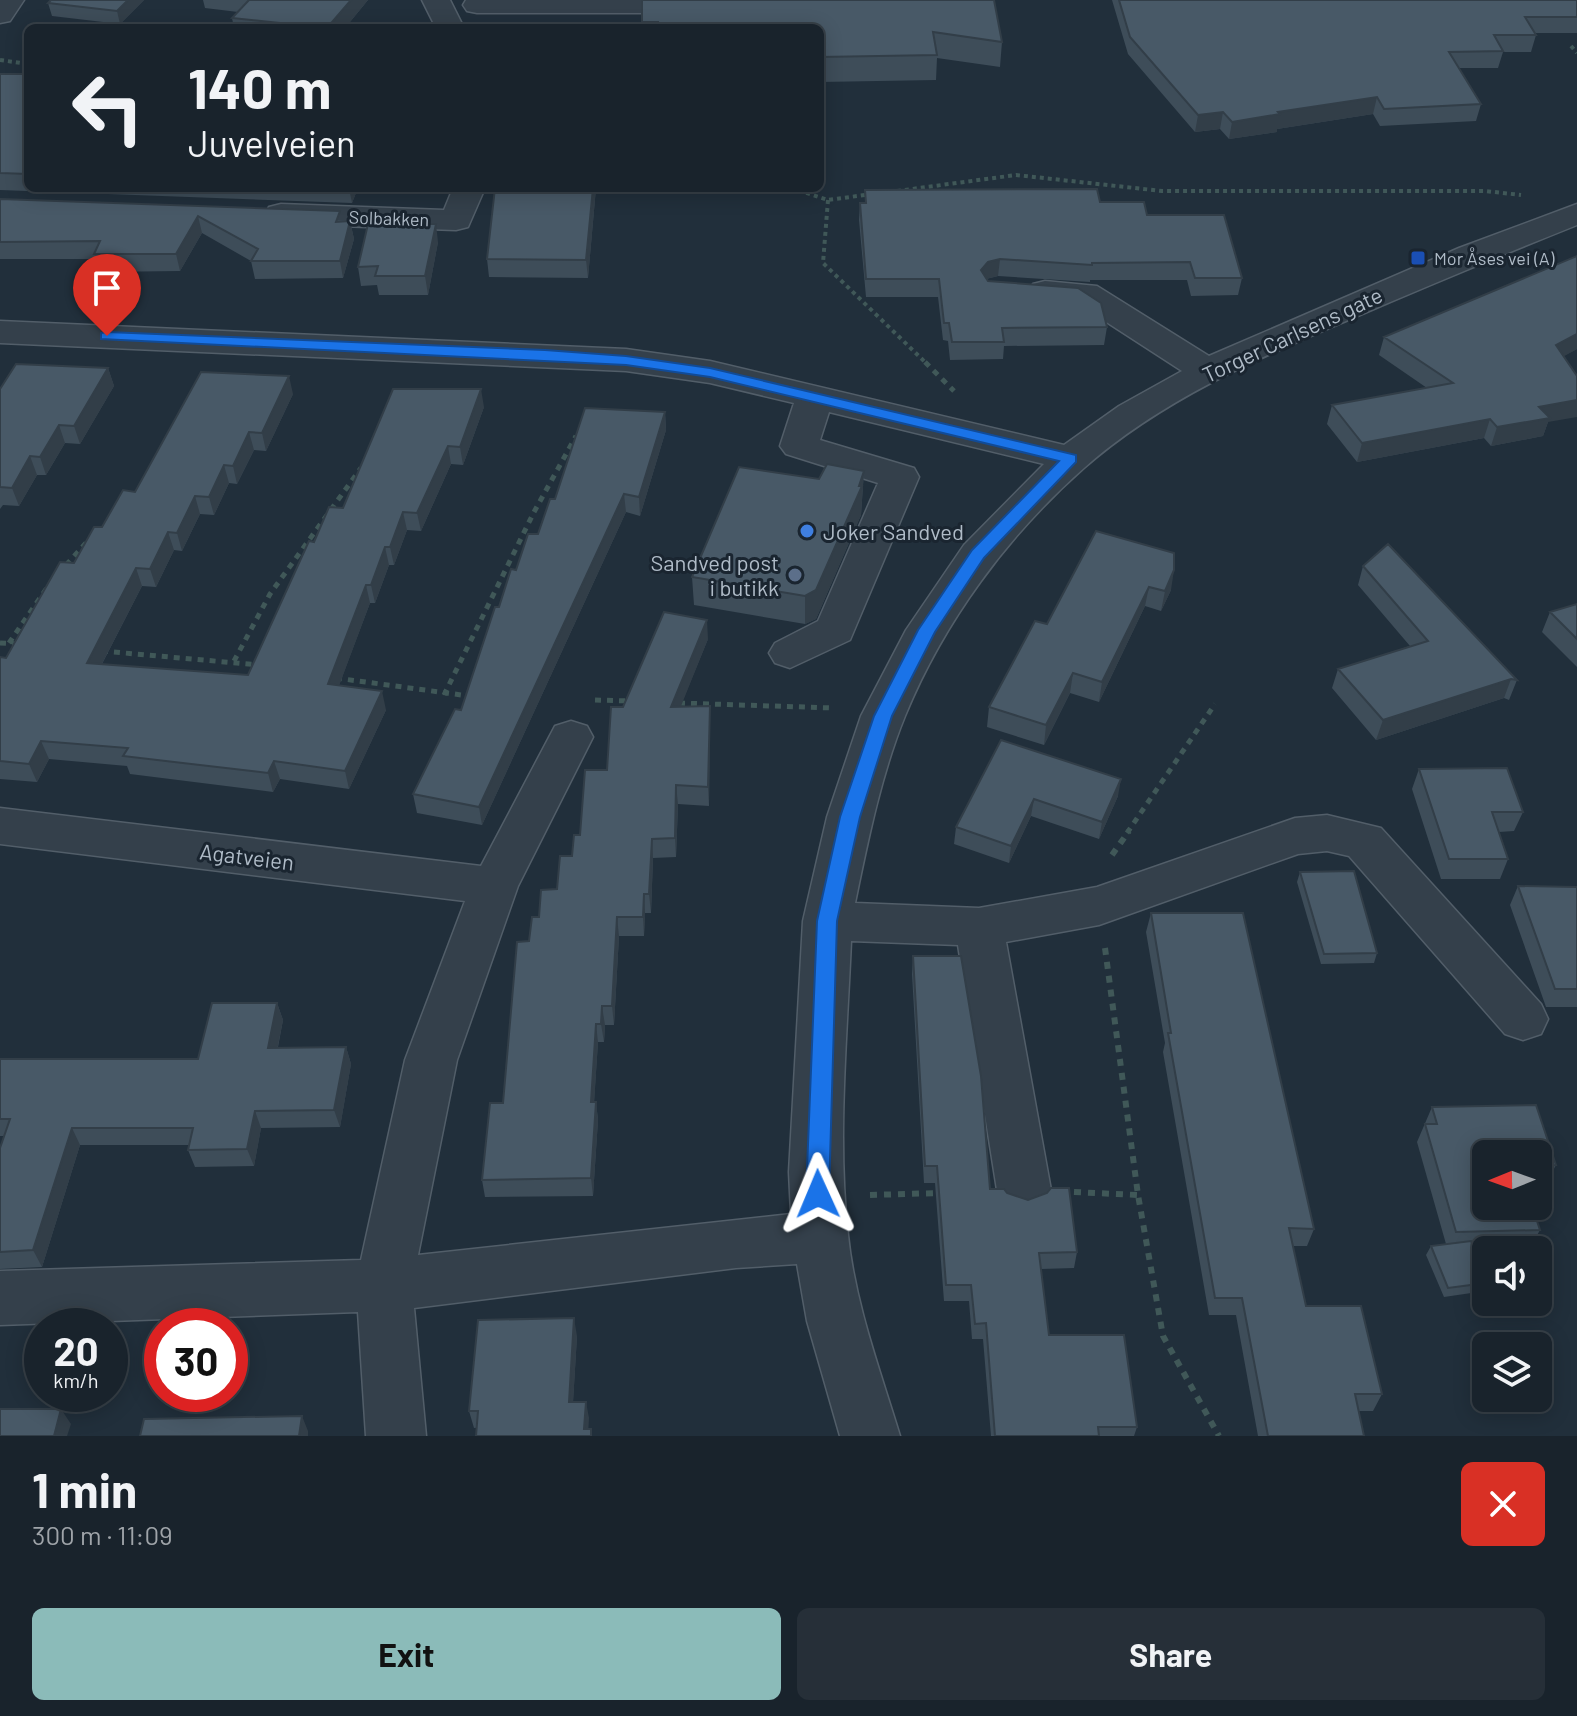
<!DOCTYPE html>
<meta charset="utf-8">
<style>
body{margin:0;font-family:Barlow,sans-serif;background:#262f38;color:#f1f3f6;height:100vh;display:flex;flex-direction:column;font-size:30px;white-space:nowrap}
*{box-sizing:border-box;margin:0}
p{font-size:26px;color:#9fa4a9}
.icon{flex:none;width:44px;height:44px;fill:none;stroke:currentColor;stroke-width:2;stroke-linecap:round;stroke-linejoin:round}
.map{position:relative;height:1436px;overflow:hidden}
.details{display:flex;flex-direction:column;background:#19232c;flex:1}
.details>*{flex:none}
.top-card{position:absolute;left:24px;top:24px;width:800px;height:168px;border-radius:12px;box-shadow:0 4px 20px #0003,0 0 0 2px #374048;background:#19232c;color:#f1f3f6;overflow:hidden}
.needle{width:52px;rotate:269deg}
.fabs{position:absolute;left:1472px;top:1140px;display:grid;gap:16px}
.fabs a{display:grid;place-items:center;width:80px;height:80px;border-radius:12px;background:#19232c;box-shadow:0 4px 20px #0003,0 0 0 2px #374048;font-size:40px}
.speed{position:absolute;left:24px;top:1308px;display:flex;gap:16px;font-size:40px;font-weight:700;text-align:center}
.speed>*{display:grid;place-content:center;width:104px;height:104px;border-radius:50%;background:#19232c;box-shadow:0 4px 20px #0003,0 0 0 2px #374048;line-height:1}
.speed small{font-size:20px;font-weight:400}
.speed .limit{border:12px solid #d22;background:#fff;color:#111}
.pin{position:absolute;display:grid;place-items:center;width:68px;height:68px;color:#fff;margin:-82px -34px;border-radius:50% 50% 50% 0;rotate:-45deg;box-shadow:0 0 8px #0007}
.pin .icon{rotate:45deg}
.me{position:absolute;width:88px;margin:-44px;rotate:359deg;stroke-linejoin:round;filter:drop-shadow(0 0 6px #0008)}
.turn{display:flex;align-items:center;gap:28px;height:168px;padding:0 32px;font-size:36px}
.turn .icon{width:104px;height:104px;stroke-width:2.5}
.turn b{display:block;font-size:56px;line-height:68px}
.round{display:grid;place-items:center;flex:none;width:84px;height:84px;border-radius:12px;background:#262f38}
.summary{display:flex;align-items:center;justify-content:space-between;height:136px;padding:0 32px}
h1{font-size:48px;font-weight:700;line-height:60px}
.action{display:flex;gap:16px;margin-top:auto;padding:16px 32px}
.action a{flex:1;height:92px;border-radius:12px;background:#8bbbb9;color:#111;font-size:32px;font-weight:700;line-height:92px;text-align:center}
.action a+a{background:#262f38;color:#f1f3f6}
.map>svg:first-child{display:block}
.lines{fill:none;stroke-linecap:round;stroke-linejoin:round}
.minor-casing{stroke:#525e69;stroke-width:3}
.path-far2{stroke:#405858;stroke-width:4;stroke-dasharray:4 4;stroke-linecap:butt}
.path-far1{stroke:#405858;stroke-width:5;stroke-dasharray:6 6;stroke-linecap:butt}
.path{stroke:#405858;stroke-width:6;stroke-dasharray:7 7;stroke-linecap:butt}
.minor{fill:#34404b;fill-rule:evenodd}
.wall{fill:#3e4d59}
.shaded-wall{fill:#323e48}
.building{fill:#485967;stroke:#323e48;stroke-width:2}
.route{fill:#1a73e8;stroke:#114b97;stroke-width:2}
.transit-dot{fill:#1a4fb4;stroke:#1a2530;stroke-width:3}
.shop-dot{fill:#3f7fe0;stroke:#1a2530;stroke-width:3}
.service-dot{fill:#5c6f8a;stroke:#1a2530;stroke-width:3}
.labels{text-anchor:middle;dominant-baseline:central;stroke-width:6;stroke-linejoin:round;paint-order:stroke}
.far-street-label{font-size:18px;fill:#afbbc7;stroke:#1a2530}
.far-poi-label{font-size:18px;fill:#afbbc7;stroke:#1a2530;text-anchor:start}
.street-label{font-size:22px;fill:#afbbc7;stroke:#1a2530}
.poi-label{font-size:22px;fill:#afbbc7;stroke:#1a2530;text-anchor:start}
</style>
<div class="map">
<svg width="1577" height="1436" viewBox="0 0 1577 1436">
<rect width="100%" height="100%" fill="#212f3b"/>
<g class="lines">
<defs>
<path id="minor" d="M0 0H24L10 21 0 23Z
M422 0H450L464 28H436Z
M466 0H712L715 5 711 11 701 13H477L467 11 463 5Z
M453 188H485L468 227 456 230 281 224 269 221 265 214 269 207 281 204 444 210Z
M1577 204V225C1502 255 1427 286 1353 318 1260 357 1161 400 1084 468 1008 535 944 621 905 716 881 775 868 840 855 903L979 908 1097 887 1295 818 1327 815 1381 828 1541 1004 1548 1019 1541 1034 1523 1040 1505 1034 1349 856 1327 851 1298 854 1099 925 1006 942 1051 1190 1043 1207 1024 1214 1005 1207 997 1190 958 945 851 941C847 1038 837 1138 848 1235 855 1304 880 1370 900 1436H840L807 1321 797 1264 736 1268 414 1308 426 1436H366L358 1312 0 1325V1271L361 1260 405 1060 465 901 0 844V808L481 866 555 726 571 721 587 726 593 737 518 886 457 1060 418 1255 791 1214 789 1172 803 921 827 817 861 716 906 630 964 545 1044 464 829 412 820 440 914 468 919 477 850 640 790 668 775 663 769 653 775 643 818 621 878 483 786 454 780 446 794 403 710 383 626 371 0 343V321L626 349 710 361 1064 445 1119 406 1182 371 1077 303 1033 298 1028 291 1033 284 1045 281 1097 286 1209 356 1459 248Z"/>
</defs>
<use href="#minor" class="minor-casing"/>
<path class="path-far2" d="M1571 46 1577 53
M0 60 28 64
M791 188 828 200 872 194
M897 191 1016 175 1162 191H1485L1521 195
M828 200 823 263 927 364"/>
<path class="path-far1" d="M925 362 954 391
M66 565 86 543
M0 643 20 644
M9 643 51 582
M102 651 259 665
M234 661 270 594 361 468
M336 678 469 696
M444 695 534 512 576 436
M595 700 633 701
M679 703 834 708
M1127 833 1215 704"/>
<path class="path" d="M1112 855 1129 831
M1105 948 1138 1195 1163 1336 1219 1436
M1074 1192 1138 1195
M870 1195 940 1193"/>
<use href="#minor" class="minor"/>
</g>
<path class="wall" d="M51 0H144L120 24 52 16 48 3Z
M203 0H368L345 28H234L232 18 238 12 205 8Z
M994 0 1002 42 1000 67 937 58 936 80 820 82V28H642V22Z
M1112 0H1577V33H1535L1536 35 1531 52H1503L1498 68H1459L1481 104 1476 121 1380 126 1373 114 1277 129V132L1229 139 1220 129 1195 132 1128 54Z
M0 74H28V188H358L352 203 0 190Z
M495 188H596L588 278 489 277 487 259Z
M865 190 1100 202 1147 215 1242 278 1238 295 1191 296 1187 280H1090V282L998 276 986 279 988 281 1107 327 1104 345 1004 346 1003 359 950 360 948 341 943 340 938 297H866L859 220 860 203H865Z
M0 199 350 221 354 239 343 278 255 279 251 261 202 233 180 271 100 272 96 259H0Z
M438 242 428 295H379L377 285 361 286 358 267Z
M1577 256V349L1563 356 1548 422 1543 436 1491 446 1484 438 1357 462 1327 424 1332 405 1427 388 1379 355 1384 337Z
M108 368 114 386 80 444 65 443 46 475H37L19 506 3 505 0 509V389Z
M293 394 266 451 254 450 237 484 229 483 214 515 200 514 182 551 174 550 156 587 142 586 102 664 248 675 314 542 343 508 484 407 463 465 451 464 421 531 407 530 394 565H389L375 603H370L339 685 386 710 349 789 280 779 273 792 130 774 127 766 49 759 37 782 0 779V657L6 658 74 563 102 527 135 492Z
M665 412 666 430 640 516 626 512 482 825 417 813 413 794 461 710 499 607 516 570 538 534 555 499Z
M864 471 861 515 816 619 805 624 694 605 692 577 819 479Z
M1096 531 1171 590 1161 611 1145 606 1099 702 1070 693 1044 745 987 727 989 707 1047 624Z
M1363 566 1517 680 1509 700 1504 698 1376 740 1332 688 1338 669 1410 646 1358 585Z
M1577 604V667L1542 632 1550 612Z
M708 639 680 707 710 706 709 806 678 804 676 857 653 858 651 913H645L644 936H619L614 1025H605L604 1042H598L594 1102H596L598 1120 593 1196 485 1197 482 1180 503 1103 529 941 539 917 557 889 572 856 607 770 623 707Z
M1001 740 1118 796 1099 839 1031 816 1009 863 954 844 956 827Z
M1419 769 1523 812 1514 831 1499 832 1508 859 1500 879H1441L1412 789Z
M1300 872 1377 953 1374 963 1321 964 1297 882Z
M1518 886 1577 887V1007H1546L1510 905Z
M1151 913 1314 1229 1307 1246H1293L1306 1306 1382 1394 1373 1411H1359L1364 1436H1258L1236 1315H1209L1163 1052 1165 1043 1146 932Z
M913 956 990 1189 1007 1193 1077 1252 1074 1268 1041 1269 1049 1335 1137 1427 1134 1436H991L983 1339H972L969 1301H944L935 1183H924L912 974Z
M277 1003 283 1020 278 1047H346L351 1064 340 1127 261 1128 254 1166 195 1167 188 1150 189 1145H80L42 1267 0 1269V1148L4 1136H0V1059H198Z
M1536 1105 1556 1165 1546 1184H1538V1154H1486V1206H1532L1540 1230 1530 1248 1475 1249 1486 1273 1485 1291 1444 1297 1426 1255 1431 1246 1446 1244 1417 1142 1432 1107Z
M577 1336 573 1402 589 1418 474 1428 469 1411Z"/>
<path class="shaded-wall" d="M128 0H144L120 24 117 11Z
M351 0H368L345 28H327Z
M1377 97 1373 114 1277 129V132L1229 139 1232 122 1278 112Z
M1223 112 1220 129 1195 132 1198 115Z
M349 188H358L352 203Z
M593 188H596L588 278 586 260Z
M198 216 202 233 180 271 176 254Z
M350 221 354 239 343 278 340 261Z
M436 224 438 242 428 295 425 276Z
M1000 259 998 276 986 279 981 270 988 262Z
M1577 334V349L1550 364 1556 345Z
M108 368 114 386 80 444 74 426Z
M289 376 293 394 266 451 262 433Z
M481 389 484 407 463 465 460 447Z
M1577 400V417L1548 422 1543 436 1491 446 1497 427 1539 407Z
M665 412 666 430 640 516 639 497Z
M1490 419 1484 438 1357 462 1362 443Z
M59 425 65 443 46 475 40 457Z
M249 432 254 450 237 484 233 466Z
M448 446 451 464 421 531 417 513Z
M30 456 37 475 19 506 12 488Z
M224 465 229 483 214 515 209 497Z
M864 471 861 515 816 619 805 624V596L859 486Z
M624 494 626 512 482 825 479 807Z
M195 496 200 514 182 551 177 533Z
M403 512 407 530 394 565 390 547Z
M168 532 174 550 156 587 150 569Z
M385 547 389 565 375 603 371 585Z
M136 568 142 586 93 681 87 663Z
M1174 570 1171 590 1161 611 1165 591Z
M366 585 370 603 333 702 328 684Z
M1149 587 1145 606 1099 702 1102 682Z
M707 620 708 639 673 726 671 707Z
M1073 673 1070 693 1044 745 1046 725Z
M1511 679 1504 698 1376 740 1383 720Z
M382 691 386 710 349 789 345 771Z
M710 706V726L709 806 708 787Z
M41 741 49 759 37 782 29 764Z
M274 761 280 779 273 792 268 773Z
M1121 779 1118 796 1099 839 1102 822Z
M676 785 678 804 676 857 675 838Z
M1034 799 1031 816 1009 863 1011 846Z
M652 839 653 858 651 913 649 894Z
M644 894 645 913 644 936 643 917Z
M617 917 619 936 614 1025 612 1006Z
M277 1003 283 1020 274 1065 268 1048Z
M602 1006 605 1025 604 1042 601 1024Z
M596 1024 598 1042 593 1120 591 1102Z
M346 1047 351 1064 340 1127 334 1110Z
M596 1102 598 1120 593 1196 591 1178Z
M255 1111 261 1128 254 1166 247 1149Z
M72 1128 80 1145 42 1267 33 1250Z
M574 1318 577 1336 572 1419 569 1402Z
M586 1402 589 1418 588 1436 584 1429Z
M61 1409 71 1424 67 1436H54Z
M302 1416 308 1431V1436H299Z"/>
<path class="building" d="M51 0H128L117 11 48 3Z
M249 0H351L327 28 232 18Z
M642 0H994L1002 42 933 32 937 55 820 57V28H658V22H642Z
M1119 0H1577V17H1525L1536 35H1494L1503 51 1449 52 1481 104 1384 109 1377 97 1278 112 1280 114 1232 122 1223 112 1198 115 1130 37Z
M0 74H28V174L0 173Z
M495 188H593L586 260 487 259Z
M1097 189 1100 202H1144L1147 215H1224L1242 278H1195L1190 262 1092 263V265L1000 259 988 262 981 270 988 281 1078 288 1101 303 1107 327 1002 328 1004 342H952L949 323H944L939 279H866L860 203H866L865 190Z
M0 199 340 211 336 222 350 221 340 261H251L258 249 198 216 176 254H94L100 241 0 242Z
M368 224H436L425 276H375L378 266 358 267Z
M1577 256V334L1556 345 1577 376V400L1539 407 1550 418 1497 427 1490 419 1362 443 1332 405 1453 383 1384 337Z
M16 364 108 368 74 426 59 425 40 457 30 456 12 488 0 487V389Z
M201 372 289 376 262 433 249 432 233 466 224 465 209 497 195 496 177 533 168 532 150 569 136 568 87 663 248 675 309 541 314 542 329 507 343 508 393 389H481L460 447 448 446 417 513 403 512 390 547H385L371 585H366L328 684 382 691 345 771 274 761 268 773 123 756 128 748 41 741 29 764 0 761V657L6 658 60 562 74 563 94 527H102L123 490 135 492Z
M585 408 665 412 639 497 624 494 479 807 413 794 455 709 461 710 495 607H499L511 569 516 570 528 534H538L550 499H555Z
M827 464 864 471 859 486H862L816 590 805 596 692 577 739 467 819 479Z
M1096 531 1174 553V570L1165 591 1149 587 1102 682 1073 673 1046 725 989 707 1035 621 1047 624Z
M1388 544 1517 680 1511 679 1383 720 1338 669 1428 641 1363 566Z
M1577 604V639L1550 612Z
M664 612 707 620 671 707 710 706 708 787 676 785 675 838 652 839 649 894H644L643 917H617L612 1006H602L601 1024H596L591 1102H596L591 1178 482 1180 490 1103H503L517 942 529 941 532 917H539L541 890 557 889 560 856H572L574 835H580L585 770H607L611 707H623Z
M1001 740 1121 779 1102 822 1034 799 1011 846 956 827Z
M1507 768 1523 812H1492L1508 859H1449L1419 769Z
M1354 871 1377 953 1324 954 1300 872Z
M1518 886 1577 887V989H1555Z
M1151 913H1243L1314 1229 1289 1228 1306 1306H1361L1382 1394H1355L1364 1436H1268L1242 1298H1215L1168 1033H1171Z
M913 956H961L981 1076 990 1189H1004L1007 1193 1028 1200 1047 1193 1051 1188H1069L1077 1252 1039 1253 1049 1335H1124L1137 1427H1098L1099 1436H995L986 1323 975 1324 971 1285H946L937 1166H925Z
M212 1003H277L268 1048 346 1047 334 1110 255 1111 247 1149 188 1150 193 1128H72L33 1250 0 1252V1148L10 1119H0V1059H198Z
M1536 1105 1556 1165 1538 1166V1154H1486V1206H1532L1540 1230 1456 1232 1425 1124H1437L1432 1107Z
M1471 1241 1486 1273V1283L1448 1288 1431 1246Z
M574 1318 569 1402H586L584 1429H591V1436H476L478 1411H469L478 1320Z
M0 1409H61L54 1436H0Z
M302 1416 299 1436H140L144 1419Z"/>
<path class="route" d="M107 332 545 350 626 356 710 368 1076 455V462L984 558 935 632 892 716 860 817 837 921 829 1194 826 1201 818 1204 810 1201 806 1194 817 921 840 817 874 716 918 630 972 550 1059 461 710 377 626 365 101 339V333Z"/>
<rect class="transit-dot" x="1410" y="250" width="16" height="16" rx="4"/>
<circle class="shop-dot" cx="807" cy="531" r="8"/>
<circle class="service-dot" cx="795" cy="575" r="8"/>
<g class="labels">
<g class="far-street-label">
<text transform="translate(389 218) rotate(2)">Solbakken</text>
</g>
<g class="far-poi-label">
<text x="1434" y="258">Mor Åses vei (A)</text>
</g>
<g class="street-label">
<text transform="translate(1292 334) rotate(-25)">Torger Carlsens gate</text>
<text transform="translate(247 856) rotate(7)">Agatveien</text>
</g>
<g class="poi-label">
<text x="823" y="531">Joker Sandved</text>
<text x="779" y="562" text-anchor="end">Sandved post<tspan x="779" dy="25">i butikk</tspan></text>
</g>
</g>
</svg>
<div class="fabs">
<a><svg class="needle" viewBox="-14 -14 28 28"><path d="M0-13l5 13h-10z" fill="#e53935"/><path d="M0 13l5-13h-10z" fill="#9fa4a9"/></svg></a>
<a><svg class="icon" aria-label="sound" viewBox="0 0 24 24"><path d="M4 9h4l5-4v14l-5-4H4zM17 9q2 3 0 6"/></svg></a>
<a><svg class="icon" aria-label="layers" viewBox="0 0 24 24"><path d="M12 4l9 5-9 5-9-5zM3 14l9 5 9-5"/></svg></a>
</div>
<div class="speed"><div>20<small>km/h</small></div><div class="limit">30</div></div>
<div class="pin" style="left:107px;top:336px;background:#d93025"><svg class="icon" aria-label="arrive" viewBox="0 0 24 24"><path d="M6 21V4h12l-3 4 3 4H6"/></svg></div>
<svg class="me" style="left:818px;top:1194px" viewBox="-20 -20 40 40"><path d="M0-17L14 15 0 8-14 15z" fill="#1a73e8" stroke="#fff" stroke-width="4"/></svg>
<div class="top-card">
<div class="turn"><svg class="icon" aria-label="left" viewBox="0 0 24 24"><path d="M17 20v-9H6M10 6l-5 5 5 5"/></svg><div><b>140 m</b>Juvelveien</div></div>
</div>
</div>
<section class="details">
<div class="summary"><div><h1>1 min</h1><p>300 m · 11:09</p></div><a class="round" style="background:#d93025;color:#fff"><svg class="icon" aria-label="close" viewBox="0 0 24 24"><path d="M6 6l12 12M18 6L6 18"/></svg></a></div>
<div class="action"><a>Exit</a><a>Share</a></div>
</section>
